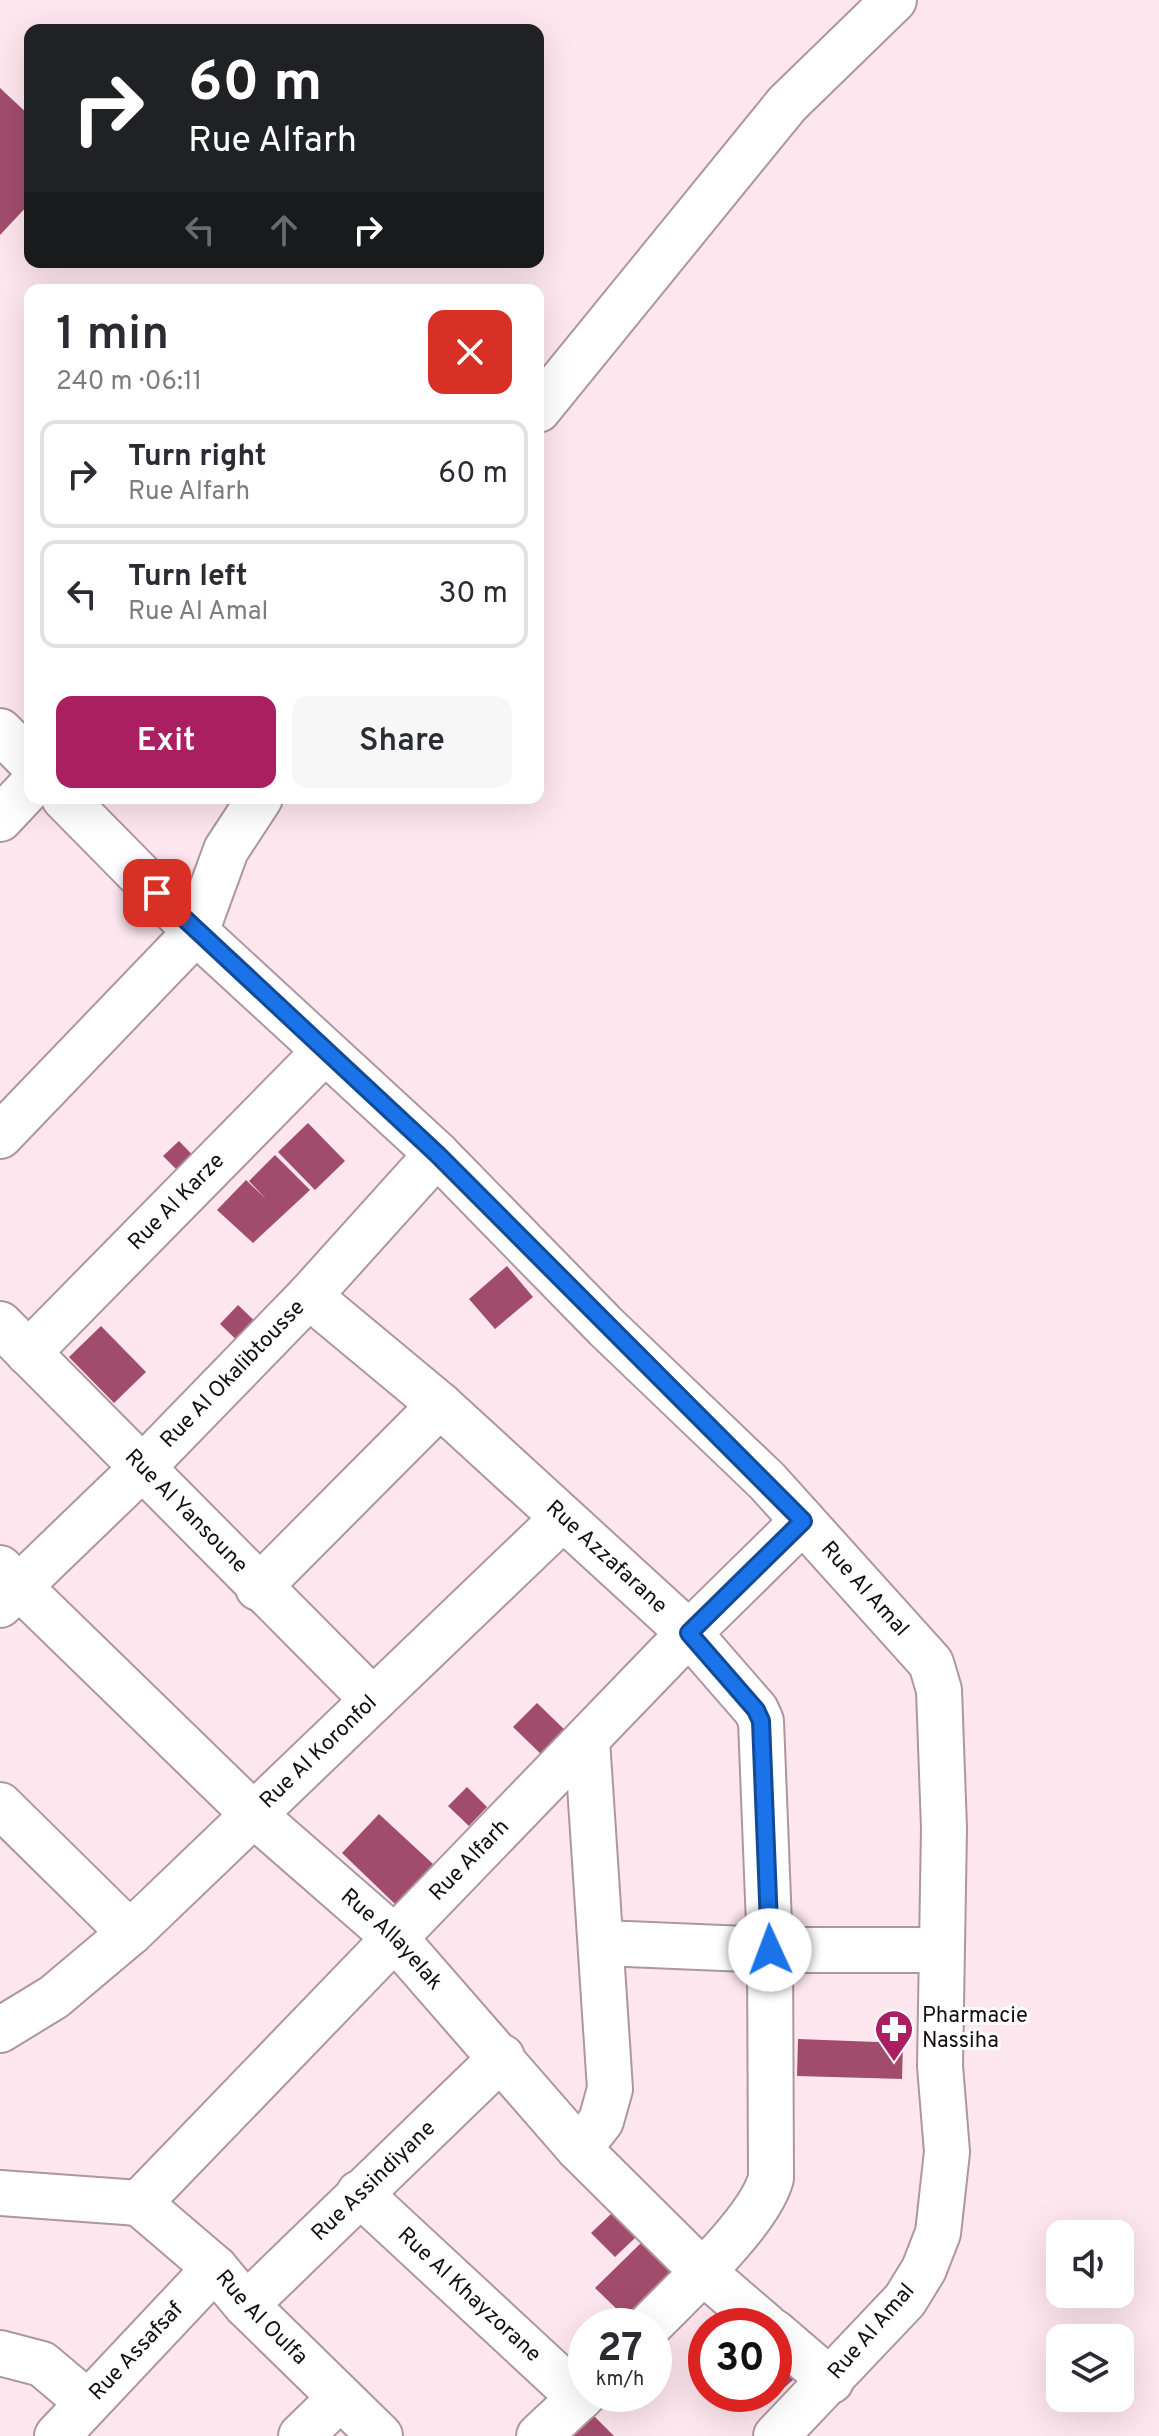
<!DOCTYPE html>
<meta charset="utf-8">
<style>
body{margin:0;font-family:Overpass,sans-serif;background:#f7f7f7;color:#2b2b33;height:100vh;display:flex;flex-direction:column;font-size:30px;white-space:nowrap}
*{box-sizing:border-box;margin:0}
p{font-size:26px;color:#7c7c81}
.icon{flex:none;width:44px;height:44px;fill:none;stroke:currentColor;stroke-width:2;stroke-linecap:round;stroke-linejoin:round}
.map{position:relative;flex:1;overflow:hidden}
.sheet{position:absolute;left:24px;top:284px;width:520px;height:520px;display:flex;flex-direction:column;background:#fff;border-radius:16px;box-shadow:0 8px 32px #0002}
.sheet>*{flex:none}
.banner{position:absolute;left:24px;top:24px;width:520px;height:244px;border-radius:16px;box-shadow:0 8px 32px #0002;background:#202124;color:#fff;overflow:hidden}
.controls{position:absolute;left:1046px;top:2220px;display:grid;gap:16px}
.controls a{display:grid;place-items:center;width:88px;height:88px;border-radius:16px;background:#fff;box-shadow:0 8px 32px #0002;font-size:40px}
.speed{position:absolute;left:568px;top:2308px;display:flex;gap:16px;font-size:40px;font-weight:700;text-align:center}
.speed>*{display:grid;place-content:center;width:104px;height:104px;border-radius:50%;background:#fff;box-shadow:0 8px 32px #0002;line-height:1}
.speed small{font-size:20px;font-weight:400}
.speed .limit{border:12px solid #d22;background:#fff;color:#111}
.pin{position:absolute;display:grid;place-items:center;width:68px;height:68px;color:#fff;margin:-34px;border-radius:16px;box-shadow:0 4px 12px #0006}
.me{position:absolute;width:88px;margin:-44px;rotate:358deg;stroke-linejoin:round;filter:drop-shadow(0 0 6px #0008)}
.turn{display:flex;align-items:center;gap:28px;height:168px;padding:0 32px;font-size:36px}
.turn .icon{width:104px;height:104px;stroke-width:2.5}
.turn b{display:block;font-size:56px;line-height:68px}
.lanes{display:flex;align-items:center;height:76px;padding:0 32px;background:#0003;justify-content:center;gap:40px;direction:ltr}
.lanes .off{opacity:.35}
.round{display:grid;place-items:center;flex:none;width:84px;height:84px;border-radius:16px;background:#f7f7f7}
.summary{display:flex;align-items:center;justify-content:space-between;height:136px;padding:0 32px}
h1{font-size:48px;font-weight:600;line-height:60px}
.cta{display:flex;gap:16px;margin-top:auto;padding:16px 32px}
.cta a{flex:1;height:92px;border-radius:16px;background:#aa1f61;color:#fff;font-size:32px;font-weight:600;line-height:92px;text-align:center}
.cta a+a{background:#f7f7f7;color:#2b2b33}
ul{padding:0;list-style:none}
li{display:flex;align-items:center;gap:24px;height:108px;margin:0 16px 12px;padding:0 16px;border:4px solid #e1e1e2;border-radius:16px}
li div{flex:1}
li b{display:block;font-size:30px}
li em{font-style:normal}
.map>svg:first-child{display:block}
.building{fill:#a24c6d}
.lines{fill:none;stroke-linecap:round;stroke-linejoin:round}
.minor-casing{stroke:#ad979d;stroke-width:48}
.minor{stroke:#fff;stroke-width:44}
.route-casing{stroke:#114b97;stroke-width:20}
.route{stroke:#1a73e8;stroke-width:14}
.labels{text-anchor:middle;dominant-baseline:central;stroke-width:6;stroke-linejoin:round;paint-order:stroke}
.street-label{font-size:22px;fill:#160f11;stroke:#fff}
.poi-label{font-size:22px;fill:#160f11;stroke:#fff;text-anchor:start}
</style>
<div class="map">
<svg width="1159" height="2436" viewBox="0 0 1159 2436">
<rect width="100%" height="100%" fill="#fde6ed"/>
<path class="building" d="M0 88 30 116V203L0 235Z
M308 1123 345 1161 315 1190 278 1152Z
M179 1141 206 1169 191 1184 163 1156Z
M275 1155 310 1190 253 1243 217 1210 246 1180 266 1199 249 1181Z
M507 1266 533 1297 495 1329 469 1299Z
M238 1305 265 1331 247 1350 220 1324Z
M101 1326 146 1372 114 1403 69 1357Z
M537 1703 568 1733 545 1758 513 1727Z
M467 1787 487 1807 469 1826 448 1806Z
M379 1814 433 1864 395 1904 342 1853Z
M798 2039 903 2043 902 2079 797 2076Z
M612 2213 636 2237 615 2257 591 2233Z
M641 2243 670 2272 625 2317 595 2288Z
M774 2358 794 2379 774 2397Z
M590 2412 614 2436H566Z"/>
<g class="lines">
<defs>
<g id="minor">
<path d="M538 410 787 104 894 0"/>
<path d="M0 731 30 761"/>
<path id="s1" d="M64 798 196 932 437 1154 606 1327 767 1481 931 1663 939 1690 944 1828 940 2066 947 2152 938 2233 924 2269 905 2300 776 2436"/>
<path d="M0 819 30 787"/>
<path d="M0 1136 196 932 226 850 260 798"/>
<path id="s2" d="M309 1296 440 1405 689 1633 756 1710 761 1721 770 1950 771 2178C760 2221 682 2292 649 2326"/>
<path id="s3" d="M0 1324 373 1700"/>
<path id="s4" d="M28 1353 324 1052"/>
<path id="s5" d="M0 1568 253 1814 395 1938 579 2149 702 2271 766 2326"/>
<path d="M258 1588 440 1405"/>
<path id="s6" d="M0 1605 141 1469 309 1296 437 1154"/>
<path d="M0 1805 130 1933"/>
<path d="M603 1943 770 1950H941"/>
<path id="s7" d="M0 2030 54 1997 130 1933 563 1518"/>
<path d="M579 2149 601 2121 610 2089 587 1740"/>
<path d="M0 2193 139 2203"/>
<path id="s8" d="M359 2193 580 2398"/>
<path id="s9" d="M139 2203 689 1633 803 1521"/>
<path id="s10" d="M139 2203 215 2268 246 2305 380 2436"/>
<path id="s11" d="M246 2305 502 2057"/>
<path d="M774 2332 831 2381"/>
<path d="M0 2353 42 2364 87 2402"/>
<path id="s12" d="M57 2436 215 2268"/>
<path d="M301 2436 339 2399"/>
<path d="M539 2436 586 2392"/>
</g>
</defs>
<use href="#minor" class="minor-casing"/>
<use href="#minor" class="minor"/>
</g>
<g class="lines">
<defs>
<path id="route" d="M157 893 437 1154 803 1521 689 1633 756 1710 761 1721 770 1950"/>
</defs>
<use href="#route" class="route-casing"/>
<use href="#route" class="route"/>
</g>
<defs>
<symbol id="pharmacy-pin" viewBox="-11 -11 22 30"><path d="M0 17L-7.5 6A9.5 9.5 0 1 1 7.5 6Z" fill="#aa1f61" stroke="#fff"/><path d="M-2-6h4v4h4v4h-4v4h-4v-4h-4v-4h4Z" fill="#fff"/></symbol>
</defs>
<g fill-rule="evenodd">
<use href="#pharmacy-pin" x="872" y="2007" width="44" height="60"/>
</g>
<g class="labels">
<g class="street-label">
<text stroke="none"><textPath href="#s4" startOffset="212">Rue Al Karze</textPath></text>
<text stroke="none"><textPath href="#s6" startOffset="328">Rue Al Okalibtousse</textPath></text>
<text stroke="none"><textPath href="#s3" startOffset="264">Rue Al Yansoune</textPath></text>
<text stroke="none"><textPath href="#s2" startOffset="396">Rue Azzafarane</textPath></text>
<text stroke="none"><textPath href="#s1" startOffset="1126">Rue Al Amal</textPath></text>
<text stroke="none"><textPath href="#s7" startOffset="424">Rue Al Koronfol</textPath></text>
<text stroke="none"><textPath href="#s9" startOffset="476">Rue Alfarh</textPath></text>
<text stroke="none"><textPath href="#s5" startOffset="540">Rue Allayelak</textPath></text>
<text stroke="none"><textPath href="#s11" startOffset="178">Rue Assindiyane</textPath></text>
<text stroke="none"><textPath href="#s8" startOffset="150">Rue Al Khayzorane</textPath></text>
<text stroke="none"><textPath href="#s10" startOffset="168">Rue Al Oulfa</textPath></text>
<text transform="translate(872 2332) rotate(-49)">Rue Al Amal</text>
<text stroke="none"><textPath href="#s12" startOffset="116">Rue Assafsaf</textPath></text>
</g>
<g class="poi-label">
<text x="922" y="2016">Pharmacie<tspan x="922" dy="25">Nassiha</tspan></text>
</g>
</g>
</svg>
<div class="controls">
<a><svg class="icon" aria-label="sound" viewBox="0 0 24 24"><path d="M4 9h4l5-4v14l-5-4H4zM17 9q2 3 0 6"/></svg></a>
<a><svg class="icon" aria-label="layers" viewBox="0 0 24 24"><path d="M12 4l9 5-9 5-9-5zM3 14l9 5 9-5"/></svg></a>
</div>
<div class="speed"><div>27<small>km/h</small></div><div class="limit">30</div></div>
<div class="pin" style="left:157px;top:893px;background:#d93025"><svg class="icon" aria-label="arrive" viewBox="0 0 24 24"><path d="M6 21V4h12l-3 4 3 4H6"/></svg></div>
<svg class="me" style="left:770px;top:1950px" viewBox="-20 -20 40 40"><circle r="19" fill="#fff"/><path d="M0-13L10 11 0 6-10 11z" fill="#1a73e8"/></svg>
<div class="banner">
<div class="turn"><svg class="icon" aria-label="right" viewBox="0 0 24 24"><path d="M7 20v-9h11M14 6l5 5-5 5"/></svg><div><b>60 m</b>Rue Alfarh</div></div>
<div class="lanes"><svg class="icon off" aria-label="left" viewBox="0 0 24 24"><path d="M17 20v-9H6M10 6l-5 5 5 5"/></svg><svg class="icon off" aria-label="ahead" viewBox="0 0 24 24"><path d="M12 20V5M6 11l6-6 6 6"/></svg><svg class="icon" aria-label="right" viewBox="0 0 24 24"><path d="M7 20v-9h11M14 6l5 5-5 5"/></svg></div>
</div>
<section class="sheet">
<div class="summary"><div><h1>1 min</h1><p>240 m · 06:11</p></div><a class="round" style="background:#d93025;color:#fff"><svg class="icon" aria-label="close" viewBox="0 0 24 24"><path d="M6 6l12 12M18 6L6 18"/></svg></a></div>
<ul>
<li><svg class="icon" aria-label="right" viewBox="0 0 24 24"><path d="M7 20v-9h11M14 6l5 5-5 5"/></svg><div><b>Turn right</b><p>Rue Alfarh</p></div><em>60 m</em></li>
<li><svg class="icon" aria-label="left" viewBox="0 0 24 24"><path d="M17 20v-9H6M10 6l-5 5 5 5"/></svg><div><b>Turn left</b><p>Rue Al Amal</p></div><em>30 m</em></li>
</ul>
<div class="cta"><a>Exit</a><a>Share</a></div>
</section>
</div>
